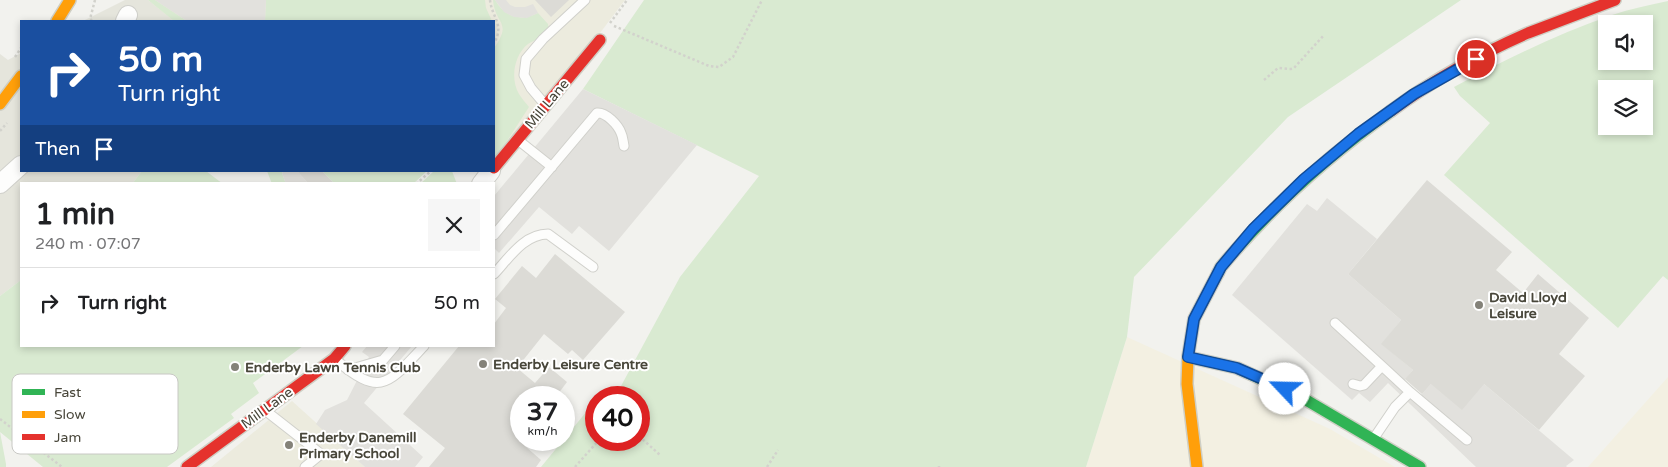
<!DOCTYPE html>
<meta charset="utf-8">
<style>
body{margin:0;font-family:"Varela Round",sans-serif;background:#f6f6f6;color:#202124;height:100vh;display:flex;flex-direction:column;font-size:19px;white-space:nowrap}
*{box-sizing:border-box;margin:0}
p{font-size:16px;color:#757577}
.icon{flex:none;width:28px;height:28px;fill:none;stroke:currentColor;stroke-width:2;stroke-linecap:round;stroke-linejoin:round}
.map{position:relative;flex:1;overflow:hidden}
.drawer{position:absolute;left:20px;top:182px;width:475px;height:165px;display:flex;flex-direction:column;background:#fff;border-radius:0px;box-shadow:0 2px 8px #0003}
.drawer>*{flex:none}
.hud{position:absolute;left:20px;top:20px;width:475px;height:152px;border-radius:0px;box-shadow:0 2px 8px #0003;background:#1a4fa0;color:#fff;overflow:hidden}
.fabs{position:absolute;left:1598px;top:15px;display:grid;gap:10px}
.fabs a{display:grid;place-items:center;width:55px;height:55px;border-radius:0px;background:#fff;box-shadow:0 2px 8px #0003;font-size:25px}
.speed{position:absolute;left:510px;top:386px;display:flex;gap:10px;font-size:25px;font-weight:700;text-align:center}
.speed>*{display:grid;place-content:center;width:65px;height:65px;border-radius:50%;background:#fff;box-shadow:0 2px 8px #0003;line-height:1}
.speed small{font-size:12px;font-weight:400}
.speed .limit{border:8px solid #d22;background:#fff;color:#111}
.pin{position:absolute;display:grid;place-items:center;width:42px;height:42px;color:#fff;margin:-21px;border:2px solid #fff;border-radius:50%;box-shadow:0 1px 5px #0007}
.me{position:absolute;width:55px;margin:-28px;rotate:294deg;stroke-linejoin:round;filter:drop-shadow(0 0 4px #0008)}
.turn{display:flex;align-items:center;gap:18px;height:105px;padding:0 15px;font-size:22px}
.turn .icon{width:65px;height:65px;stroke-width:2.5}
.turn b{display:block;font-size:35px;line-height:42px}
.then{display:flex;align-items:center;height:48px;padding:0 15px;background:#0003;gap:10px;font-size:19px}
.round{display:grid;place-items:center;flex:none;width:52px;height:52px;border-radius:0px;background:#f6f6f6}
.overview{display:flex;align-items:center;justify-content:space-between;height:85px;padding:0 15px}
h1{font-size:30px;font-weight:700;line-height:38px}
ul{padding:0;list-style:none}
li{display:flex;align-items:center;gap:15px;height:70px;padding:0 15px;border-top:1px solid #e0e0e0}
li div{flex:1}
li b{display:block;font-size:19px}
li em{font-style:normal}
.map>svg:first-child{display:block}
.residential{fill:#e5e5dc}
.commercial{fill:#f3f0e2}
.education{fill:#ecebde}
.green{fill:#d9ead1;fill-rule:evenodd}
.parking{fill:#e2e1dd}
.building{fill:#dcdbd6}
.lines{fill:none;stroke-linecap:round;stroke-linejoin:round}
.lane-casing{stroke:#d0d0cb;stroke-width:11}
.street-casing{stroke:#d0d0cb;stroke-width:20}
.fast-casing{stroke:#cfcfc5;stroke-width:14}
.slow-casing{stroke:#cfcfc5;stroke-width:14}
.jam-casing{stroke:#cfcfc5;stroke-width:14}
.path{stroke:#d2d2cc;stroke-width:2.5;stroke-dasharray:2.5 2.5;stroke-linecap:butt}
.lane{stroke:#fdfdfc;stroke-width:9}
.street{stroke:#fdfdfc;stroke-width:18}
.fast{stroke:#30b455;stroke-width:11}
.slow{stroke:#ff9f0a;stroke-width:11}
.jam{stroke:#e5322d;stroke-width:11}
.route-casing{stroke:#114b97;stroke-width:12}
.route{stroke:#1a73e8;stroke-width:9}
.poi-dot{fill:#848279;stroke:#fff;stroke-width:2}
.labels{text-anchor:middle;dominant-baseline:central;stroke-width:4;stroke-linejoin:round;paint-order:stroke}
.street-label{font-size:14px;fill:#48463a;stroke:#fff}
.poi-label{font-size:14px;font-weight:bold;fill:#48463a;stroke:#fff;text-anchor:start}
.key{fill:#fff;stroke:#c8c8c4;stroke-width:1}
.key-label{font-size:14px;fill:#48463a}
</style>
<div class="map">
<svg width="1668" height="467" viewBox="0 0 1668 467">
<rect width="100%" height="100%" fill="#f2f2ee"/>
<path class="residential" d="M125 0H148L175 21H83Z
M21 53V171H142L132 184H21V280L0 296V54L8 60Z"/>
<path class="commercial" d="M1127 337 1330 429 1395 467H1086Z
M1668 377V467H1588Z"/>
<path class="education" d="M148 0H625L597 37 494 161V21H174Z
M292 401 365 467H211Z"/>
<path class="green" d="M148 0H155L187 21H174Z
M266 0H485L486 8 492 21H265Z
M493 0H495C505 17 520 22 538 13L548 24 549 33C542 37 534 40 528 44 514 55 510 79 519 94 522 99 526 103 529 107L494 161V48C513 21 495 25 493 0Z
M644 0H1461L1288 117 1134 277 1127 337 1086 467H541L596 400V440H639V398L601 397 621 386 680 277 759 176 583 89Z
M1668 1V280L1663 276 1618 328 1444 175 1490 123 1460 96 1454 87C1505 60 1557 34 1612 15 1630 9 1650 5 1668 1ZM1606 24H1644V61H1606ZM1606 89H1644V126H1606Z
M142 171H206L223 184H132Z
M267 171H284L282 173 286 184H272Z
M322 171H427L413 184H335Z
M434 171H452L457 184H420Z
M21 280V346H303L253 383 259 393 231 414 234 418 167 467H43L0 432 6 464V467H0V296Z"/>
<path class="parking" d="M155 0H266L265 21H187Z
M495 0H506L510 5 515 7H525L533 4 538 13 527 18 514 17 504 12Z
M583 89 697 145 609 251 579 226 572 234 539 207 499 253 495 249 494 251V196Z
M284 171H297L309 184H286L282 173Z
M1327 198 1377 239 1348 274 1401 320 1382 344 1413 370 1404 381 1421 395 1431 384H1484L1574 460 1566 466 1567 467H1476L1388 383 1370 402 1359 393 1352 400 1232 295 1307 204 1317 211Z
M367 346H412L364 403 423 457 415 467H365L316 424 325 410 347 400 369 357 362 352Z"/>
<path class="building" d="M535 0H569L551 17Z
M297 171H322L335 184H309Z
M1427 180 1512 252 1496 270 1523 293 1538 274 1589 318 1559 354 1585 376 1539 430 1484 384 1462 410 1431 384 1422 394 1405 379 1413 370 1381 344 1401 320 1348 274Z
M555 254 625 312 583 360 572 350 568 354 544 334 517 368 535 383 549 367 567 382 555 398H521V440H530L525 446 541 460 536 467H429L445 448 403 414 459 346H494V324L506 308 495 299 522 266 536 278Z"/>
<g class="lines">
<defs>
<path id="lane" d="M545 103 542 101 531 88 524 75 526 59 543 39 585 0
M518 140 552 167
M494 235 597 113C606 112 618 125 621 133 623 137 623 141 624 146
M494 274C509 258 524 234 548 234L593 267
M1335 323 1382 366 1364 385 1360 386 1353 384
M336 360C381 398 388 384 424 346
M348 370 383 360 395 346
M1410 392 1467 440
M266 411 321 454 305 467
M1374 438 1395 407 1410 392 1382 366"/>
<path id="street" d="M125 21 128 15
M0 184 21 165
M481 184 491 171"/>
<path id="fast" d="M1218 273 1221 267C1272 206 1326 157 1391 111
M1188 357 1237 368 1301 397 1420 467"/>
<path id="slow" d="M57 21 70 0
M0 104 21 76
M1197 467 1187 384 1188 357 1194 319 1218 273"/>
<path id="jam" d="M1391 111C1433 80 1480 54 1528 33 1557 22 1586 11 1615 0
M494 168 600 40
M187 467 334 359 345 346"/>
</defs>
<use href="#lane" class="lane-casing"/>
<use href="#street" class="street-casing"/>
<use href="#fast" class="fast-casing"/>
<use href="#slow" class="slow-casing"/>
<use href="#jam" class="jam-casing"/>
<path class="path" d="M490 0C492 18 505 25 494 43
M92 21 90 19 95 0
M610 23 627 0
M614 26 709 66 719 67 733 57 762 0
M15 57 21 48
M1264 80 1278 68 1291 69 1294 68 1324 35
M0 131 7 123
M416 184 431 171
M0 419 62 467
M639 436 660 455
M575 467 599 440
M767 467 778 450
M939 467V466"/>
<use href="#lane" class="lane"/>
<use href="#street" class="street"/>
<use href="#fast" class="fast"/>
<use href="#slow" class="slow"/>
<use href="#jam" class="jam"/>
</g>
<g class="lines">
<defs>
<path id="route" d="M1285 389 1237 368 1188 357 1194 319 1221 267 1253 229 1304 179 1358 134 1414 94 1476 59"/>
</defs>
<use href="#route" class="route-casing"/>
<use href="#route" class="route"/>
</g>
<g class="poi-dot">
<circle cx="1479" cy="305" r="5"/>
<circle cx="483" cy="364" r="5"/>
<circle cx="235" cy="367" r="5"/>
<circle cx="289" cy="445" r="5"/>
</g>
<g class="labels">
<g class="street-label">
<text transform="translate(547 104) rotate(-50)">Mill Lane</text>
<text transform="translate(267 408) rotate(-36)">Mill Lane</text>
</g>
<g class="poi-label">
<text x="1489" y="297">David Lloyd<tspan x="1489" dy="16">Leisure</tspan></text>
<text x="493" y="364">Enderby Leisure Centre</text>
<text x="245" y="367">Enderby Lawn Tennis Club</text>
<text x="299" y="437">Enderby Danemill<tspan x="299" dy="16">Primary School</tspan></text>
</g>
</g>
<rect x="12" y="374" width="166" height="80" rx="8" class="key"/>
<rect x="22" y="389" width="23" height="6" fill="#30b455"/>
<rect x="22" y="411" width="23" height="7" fill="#ff9f0a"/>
<rect x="22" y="434" width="23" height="6" fill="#e5322d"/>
<g class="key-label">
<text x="54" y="397">Fast</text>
<text x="54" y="419">Slow</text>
<text x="54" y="442">Jam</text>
</g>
</svg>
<div class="fabs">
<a><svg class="icon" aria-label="sound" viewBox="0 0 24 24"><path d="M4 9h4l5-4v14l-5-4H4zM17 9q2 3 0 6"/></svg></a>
<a><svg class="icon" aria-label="layers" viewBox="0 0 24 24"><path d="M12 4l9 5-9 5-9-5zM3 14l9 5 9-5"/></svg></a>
</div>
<div class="speed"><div>37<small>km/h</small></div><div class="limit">40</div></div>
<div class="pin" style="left:1476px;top:59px;background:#d93025"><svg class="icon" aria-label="arrive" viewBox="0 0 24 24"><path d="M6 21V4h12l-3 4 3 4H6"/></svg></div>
<svg class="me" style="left:1285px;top:389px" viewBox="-20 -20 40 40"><circle r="19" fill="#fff"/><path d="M0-13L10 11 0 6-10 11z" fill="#1a73e8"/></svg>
<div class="hud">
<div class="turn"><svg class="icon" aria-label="right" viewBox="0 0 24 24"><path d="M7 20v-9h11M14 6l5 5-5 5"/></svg><div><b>50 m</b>Turn right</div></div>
<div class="then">Then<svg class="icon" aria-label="arrive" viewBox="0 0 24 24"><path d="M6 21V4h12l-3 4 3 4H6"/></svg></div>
</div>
<section class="drawer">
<div class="overview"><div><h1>1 min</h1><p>240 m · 07:07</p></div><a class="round"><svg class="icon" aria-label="close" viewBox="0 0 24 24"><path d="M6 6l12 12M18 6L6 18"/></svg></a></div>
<ul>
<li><svg class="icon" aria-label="right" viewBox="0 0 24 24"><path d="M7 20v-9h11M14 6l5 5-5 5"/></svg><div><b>Turn right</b></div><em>50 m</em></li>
</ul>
</section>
</div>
